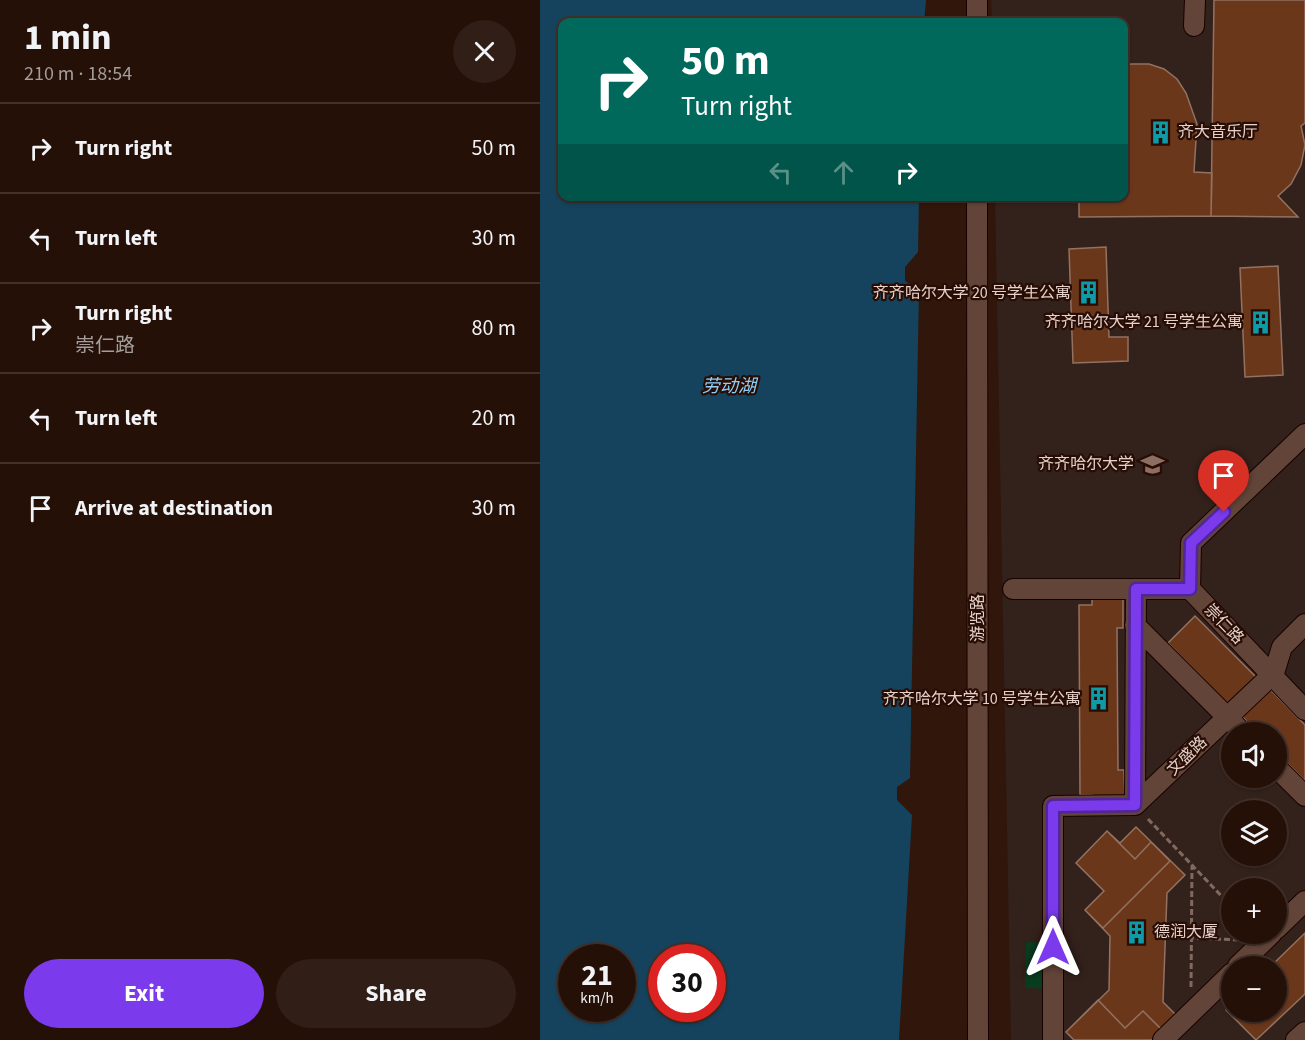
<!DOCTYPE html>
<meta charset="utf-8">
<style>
body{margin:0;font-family:"Source Sans 3","Noto Sans SC",sans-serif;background:#311e16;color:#f1f3f6;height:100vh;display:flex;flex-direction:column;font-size:22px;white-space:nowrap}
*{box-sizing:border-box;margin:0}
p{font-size:20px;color:#a39d9c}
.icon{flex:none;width:33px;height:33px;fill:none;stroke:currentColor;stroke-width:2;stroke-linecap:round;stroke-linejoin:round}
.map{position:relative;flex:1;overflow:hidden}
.details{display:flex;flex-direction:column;background:#251008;width:540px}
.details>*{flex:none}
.guide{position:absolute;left:18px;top:18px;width:570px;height:183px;border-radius:12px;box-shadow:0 2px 4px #0004,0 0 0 2px #423029;background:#00695c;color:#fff;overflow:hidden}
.fabs{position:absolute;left:681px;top:722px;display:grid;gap:12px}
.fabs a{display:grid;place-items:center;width:66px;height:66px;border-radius:50%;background:#251008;box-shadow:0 2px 4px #0004,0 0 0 2px #423029;font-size:30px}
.speed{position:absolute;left:18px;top:944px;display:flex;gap:12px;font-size:30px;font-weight:700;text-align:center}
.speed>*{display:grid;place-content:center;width:78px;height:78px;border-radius:50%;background:#251008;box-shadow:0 2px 4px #0004,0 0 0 2px #423029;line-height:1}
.speed small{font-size:15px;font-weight:400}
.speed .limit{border:9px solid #d22;background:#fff;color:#111}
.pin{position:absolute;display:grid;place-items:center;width:51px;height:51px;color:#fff;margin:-62px -26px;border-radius:50% 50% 50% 0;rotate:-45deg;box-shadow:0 0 6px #0007}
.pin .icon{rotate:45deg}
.me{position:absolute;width:66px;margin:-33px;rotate:0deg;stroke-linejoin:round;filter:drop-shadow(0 0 4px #0008)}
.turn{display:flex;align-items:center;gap:21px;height:126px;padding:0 24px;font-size:27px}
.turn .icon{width:78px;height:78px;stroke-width:2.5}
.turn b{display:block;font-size:42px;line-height:51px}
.lanes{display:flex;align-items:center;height:57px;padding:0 24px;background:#0003;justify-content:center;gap:30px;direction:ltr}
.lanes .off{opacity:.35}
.round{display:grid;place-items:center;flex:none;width:63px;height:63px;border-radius:32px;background:#311e16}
.head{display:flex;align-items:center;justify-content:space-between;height:102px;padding:0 24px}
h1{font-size:36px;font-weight:700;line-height:45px}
.action{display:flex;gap:12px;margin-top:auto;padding:12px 24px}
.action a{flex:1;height:69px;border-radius:36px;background:#7c3aed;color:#fff;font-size:24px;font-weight:700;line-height:69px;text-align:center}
.action a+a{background:#311e16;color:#f1f3f6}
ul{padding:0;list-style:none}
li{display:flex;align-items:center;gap:18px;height:90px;padding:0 24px;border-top:2px solid #423029}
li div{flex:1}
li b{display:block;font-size:22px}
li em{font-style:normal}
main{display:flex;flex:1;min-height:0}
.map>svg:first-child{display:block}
.education{fill:#33211b;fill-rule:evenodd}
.green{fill:#0a3d20}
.water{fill:#15435d;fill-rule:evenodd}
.building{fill:#6a371b;stroke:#937262;stroke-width:1.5}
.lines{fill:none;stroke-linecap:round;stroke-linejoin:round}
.minor-casing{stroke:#180200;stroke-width:22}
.path{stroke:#81695f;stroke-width:3;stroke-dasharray:6 3;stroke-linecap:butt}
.minor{stroke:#634438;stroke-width:20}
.route-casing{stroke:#51269a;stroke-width:15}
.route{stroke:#7c3aed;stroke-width:10}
.labels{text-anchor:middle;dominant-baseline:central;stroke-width:4.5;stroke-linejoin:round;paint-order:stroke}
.poi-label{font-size:16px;fill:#e6d2cb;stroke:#270d04;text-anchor:end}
.street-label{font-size:16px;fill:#e6d2cb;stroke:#270d04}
.water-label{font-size:18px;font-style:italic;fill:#8dcffb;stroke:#270d04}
</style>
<main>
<section class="details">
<div class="head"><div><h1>1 min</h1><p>210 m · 18:54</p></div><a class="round"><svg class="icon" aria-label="close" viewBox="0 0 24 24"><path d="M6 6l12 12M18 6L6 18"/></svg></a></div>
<ul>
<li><svg class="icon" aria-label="right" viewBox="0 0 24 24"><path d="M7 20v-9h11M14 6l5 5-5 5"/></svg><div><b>Turn right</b></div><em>50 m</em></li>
<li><svg class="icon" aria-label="left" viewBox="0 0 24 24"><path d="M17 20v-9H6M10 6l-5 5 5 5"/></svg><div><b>Turn left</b></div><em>30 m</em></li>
<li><svg class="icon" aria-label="right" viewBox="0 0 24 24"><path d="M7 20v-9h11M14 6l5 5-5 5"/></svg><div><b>Turn right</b><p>崇仁路</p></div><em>80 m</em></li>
<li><svg class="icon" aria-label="left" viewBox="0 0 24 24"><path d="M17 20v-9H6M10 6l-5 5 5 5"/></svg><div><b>Turn left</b></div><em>20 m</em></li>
<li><svg class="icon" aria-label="arrive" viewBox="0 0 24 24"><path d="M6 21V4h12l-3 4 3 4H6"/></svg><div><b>Arrive at destination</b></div><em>30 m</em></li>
</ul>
<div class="action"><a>Exit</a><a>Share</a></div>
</section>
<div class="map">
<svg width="765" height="1040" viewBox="0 0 765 1040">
<rect width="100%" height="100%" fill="#31160b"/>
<path class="education" d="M451 0H765V1040H471L455 197 584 196V22H452ZM692 732H736V777H692ZM692 810H736V855H692ZM692 888H736V933H692ZM692 966H736V1011H692Z"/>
<path class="green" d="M486 942 511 943 510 989 485 988Z"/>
<path class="water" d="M0 0H386L384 22H22V196L379 197 378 252 365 267V281L379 289 370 778 357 787V800L372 815 359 1040H0ZM32 957H82V1008H32ZM122 957H172V1008H122Z"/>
<path class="building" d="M674 0H765V123L761 126 765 145 761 165 751 184 738 196 758 217 671 216Z
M591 64H609L624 69 637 79 646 93 657 124 654 172 672 173 671 216 539 217V196H584V67Z
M566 247 569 337H588V361L533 363 529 249Z
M738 266 743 375 705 377 700 268Z
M552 597H583V628H577L578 770H584L585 801H552V795H540L539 605H552Z
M655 616 716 677 688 704 628 643Z
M727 686 765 725V781L736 752V732H717L699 713Z
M596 827 645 875 627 893 623 1002 636 1015 612 1040H534L526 1032 569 990 570 936 545 910 564 891 536 863 567 831 580 843Z
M567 831 595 859 611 842 630 861 563 928 545 910 564 891 536 863Z
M765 933V994L716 1040 686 1010 692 1005V1011H736V966H731Z
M558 1000 585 1028 603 1011 622 1030 612 1040H534L526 1032Z"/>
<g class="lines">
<defs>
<path id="minor" d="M437 22V0
M654 26 655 0
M437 196 438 1040
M473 589H650L765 710
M650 589 651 543 765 434
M595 625 702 732
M736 767 765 796
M595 805 734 673 742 647 765 624
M595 805 596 589
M736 929 765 901
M698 966 732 933
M513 1040V806L595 805
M623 1040 692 973
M756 1040 765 1032"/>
</defs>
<use href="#minor" class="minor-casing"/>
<path class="path" d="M608 819 692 907
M630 937 699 940
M651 987 652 866"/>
<use href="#minor" class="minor"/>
</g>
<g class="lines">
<defs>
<path id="route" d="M513 947V806L595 805 596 589H650L651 543 684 512"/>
</defs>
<use href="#route" class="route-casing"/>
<use href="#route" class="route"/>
</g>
<defs>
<symbol id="building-bare" viewBox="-9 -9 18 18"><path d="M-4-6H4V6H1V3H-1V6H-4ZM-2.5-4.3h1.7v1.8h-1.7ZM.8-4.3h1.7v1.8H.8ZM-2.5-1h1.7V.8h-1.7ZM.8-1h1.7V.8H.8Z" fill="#0f9aa8" stroke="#270d04" stroke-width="2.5" paint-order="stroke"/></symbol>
<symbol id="university-bare" viewBox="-9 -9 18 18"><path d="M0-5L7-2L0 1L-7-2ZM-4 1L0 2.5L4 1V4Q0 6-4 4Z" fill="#8d6e63" stroke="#270d04" stroke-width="2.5" paint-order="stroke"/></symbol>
</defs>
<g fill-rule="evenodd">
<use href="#building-bare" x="604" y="116" width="33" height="33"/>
<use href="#building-bare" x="532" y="276" width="33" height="33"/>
<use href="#building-bare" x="704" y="306" width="33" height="33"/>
<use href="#university-bare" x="596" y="448" width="33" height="33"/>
<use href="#building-bare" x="542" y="682" width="33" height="33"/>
<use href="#building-bare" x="580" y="916" width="33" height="33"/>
</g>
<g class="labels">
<g class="poi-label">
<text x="638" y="132" text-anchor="start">齐大音乐厅</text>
<text x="531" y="293">齐齐哈尔大学 20 号学生公寓</text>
<text x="703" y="322">齐齐哈尔大学 21 号学生公寓</text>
<text x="594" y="464">齐齐哈尔大学</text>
<text x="541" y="699">齐齐哈尔大学 10 号学生公寓</text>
<text x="614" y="932" text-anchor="start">德润大厦</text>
</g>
<g class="street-label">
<text transform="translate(438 618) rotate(-90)">游览路</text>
<text transform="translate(684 624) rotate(46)">崇仁路</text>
<text transform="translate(647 756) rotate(-44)">文盛路</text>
</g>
<g class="water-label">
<text x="189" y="386">劳动湖</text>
</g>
</g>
</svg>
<div class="fabs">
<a><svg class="icon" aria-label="sound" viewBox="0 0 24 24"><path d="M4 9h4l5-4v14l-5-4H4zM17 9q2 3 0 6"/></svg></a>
<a><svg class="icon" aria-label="layers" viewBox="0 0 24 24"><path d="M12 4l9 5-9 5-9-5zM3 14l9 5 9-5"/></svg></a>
<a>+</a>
<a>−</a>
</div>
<div class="speed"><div>21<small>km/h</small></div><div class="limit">30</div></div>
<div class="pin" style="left:684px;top:512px;background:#d93025"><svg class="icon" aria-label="arrive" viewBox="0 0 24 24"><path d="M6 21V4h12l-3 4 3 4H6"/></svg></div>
<svg class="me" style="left:513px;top:947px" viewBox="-20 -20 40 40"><path d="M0-17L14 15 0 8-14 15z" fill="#7c3aed" stroke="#fff" stroke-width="4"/></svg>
<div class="guide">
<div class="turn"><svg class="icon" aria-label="right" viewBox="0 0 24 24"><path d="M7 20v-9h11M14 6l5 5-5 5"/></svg><div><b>50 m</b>Turn right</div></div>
<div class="lanes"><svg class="icon off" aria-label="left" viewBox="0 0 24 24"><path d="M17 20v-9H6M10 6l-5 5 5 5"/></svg><svg class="icon off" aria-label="ahead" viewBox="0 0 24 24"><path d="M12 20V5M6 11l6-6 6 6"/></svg><svg class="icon" aria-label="right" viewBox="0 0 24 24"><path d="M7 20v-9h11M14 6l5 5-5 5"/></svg></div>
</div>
</div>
</main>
